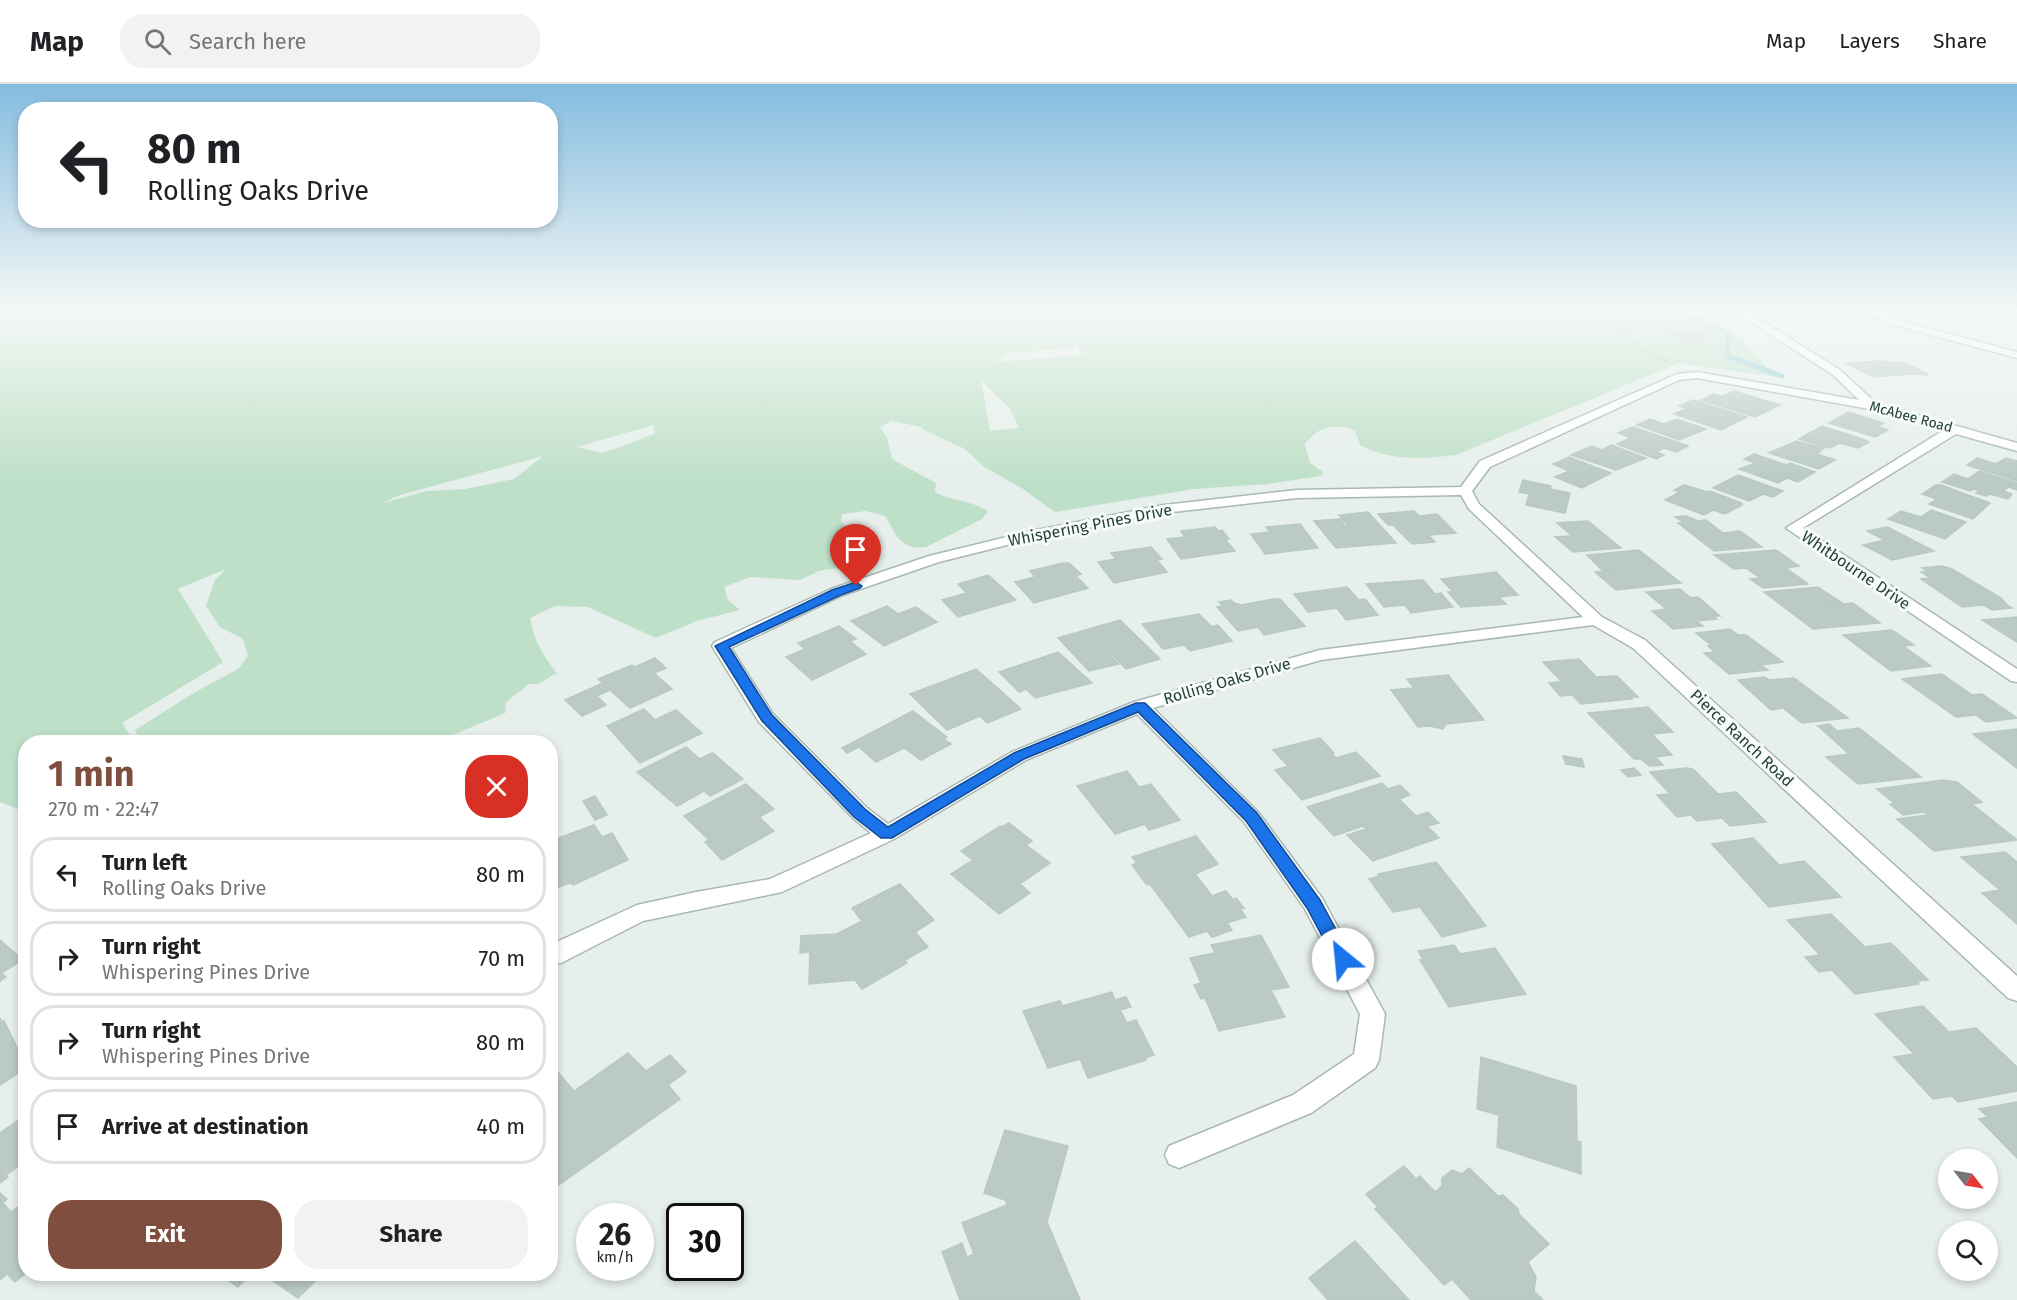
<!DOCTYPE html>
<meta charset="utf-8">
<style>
body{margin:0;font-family:"Fira Sans",sans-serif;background:#f2f2f2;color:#202124;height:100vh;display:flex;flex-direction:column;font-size:22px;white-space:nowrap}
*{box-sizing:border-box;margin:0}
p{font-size:20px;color:#757577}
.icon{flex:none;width:33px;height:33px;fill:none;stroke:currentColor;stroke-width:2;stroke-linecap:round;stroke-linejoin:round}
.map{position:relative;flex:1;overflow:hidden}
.sheet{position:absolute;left:18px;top:651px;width:540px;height:546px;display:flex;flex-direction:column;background:#fff;border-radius:24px;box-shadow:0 3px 9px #0003}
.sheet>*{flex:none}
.hud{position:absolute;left:18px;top:18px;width:540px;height:126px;border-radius:24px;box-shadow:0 3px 9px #0003;background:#fff;color:#202124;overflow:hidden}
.needle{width:39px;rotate:121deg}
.fabs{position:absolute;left:1938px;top:1065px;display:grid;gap:12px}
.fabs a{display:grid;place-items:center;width:60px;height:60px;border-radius:50%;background:#fff;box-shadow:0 3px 9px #0003;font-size:30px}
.speed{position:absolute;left:576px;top:1119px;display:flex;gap:12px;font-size:30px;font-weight:700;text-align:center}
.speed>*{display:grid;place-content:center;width:78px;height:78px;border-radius:50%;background:#fff;box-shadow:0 3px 9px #0003;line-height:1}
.speed small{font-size:15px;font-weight:400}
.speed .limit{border:3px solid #111;border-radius:9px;background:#fff;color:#111}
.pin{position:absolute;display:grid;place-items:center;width:51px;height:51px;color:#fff;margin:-62px -26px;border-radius:50% 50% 50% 0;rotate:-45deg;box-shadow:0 0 6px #0007}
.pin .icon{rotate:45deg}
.me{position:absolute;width:66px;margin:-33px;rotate:332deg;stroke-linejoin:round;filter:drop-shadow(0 0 4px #0008)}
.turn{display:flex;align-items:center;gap:21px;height:126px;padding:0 30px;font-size:27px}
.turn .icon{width:78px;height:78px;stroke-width:2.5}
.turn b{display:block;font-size:42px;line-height:51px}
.round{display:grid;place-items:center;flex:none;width:63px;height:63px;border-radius:24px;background:#f2f2f2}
.overview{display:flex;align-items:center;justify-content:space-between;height:102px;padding:0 30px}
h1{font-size:36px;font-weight:700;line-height:45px;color:#7f4e3f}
.primary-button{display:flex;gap:12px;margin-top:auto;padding:12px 30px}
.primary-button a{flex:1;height:69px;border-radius:24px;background:#7f4e3f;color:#fff;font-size:24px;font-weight:700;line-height:69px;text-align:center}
.primary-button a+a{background:#f2f2f2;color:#202124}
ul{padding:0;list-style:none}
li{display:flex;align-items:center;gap:18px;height:75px;margin:0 12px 9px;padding:0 18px;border:3px solid #e0e0e0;border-radius:24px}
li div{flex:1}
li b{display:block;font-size:22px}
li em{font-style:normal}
header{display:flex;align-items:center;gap:36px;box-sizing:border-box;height:84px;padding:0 30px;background:#fff;border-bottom:2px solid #e0e0e0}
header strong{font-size:28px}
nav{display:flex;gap:33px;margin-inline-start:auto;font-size:21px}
.search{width:420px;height:54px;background:#f2f2f2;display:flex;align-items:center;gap:15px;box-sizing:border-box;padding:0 21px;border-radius:24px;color:#757577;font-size:22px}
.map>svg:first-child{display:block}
.green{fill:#bfe0c8;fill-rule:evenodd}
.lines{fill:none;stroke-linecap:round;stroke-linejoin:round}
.stream{stroke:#8ec9d4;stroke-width:5}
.building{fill:#bbcac4;stroke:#b8c9c2;stroke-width:1.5}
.minor-casing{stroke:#a8b8b2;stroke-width:3}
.path{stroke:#86b3a5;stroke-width:2;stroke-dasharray:1.5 3;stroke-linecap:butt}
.minor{fill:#fff;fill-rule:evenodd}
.route{fill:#1a73e8;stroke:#114b97;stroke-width:1.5}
.labels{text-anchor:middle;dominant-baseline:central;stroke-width:6;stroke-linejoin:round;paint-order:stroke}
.far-street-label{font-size:14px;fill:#24423a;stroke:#f7fbf9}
.street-label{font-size:16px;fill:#24423a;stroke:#f7fbf9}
</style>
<header>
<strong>Map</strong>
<div class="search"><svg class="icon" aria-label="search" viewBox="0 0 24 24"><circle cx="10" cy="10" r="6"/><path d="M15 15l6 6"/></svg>Search here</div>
<nav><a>Map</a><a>Layers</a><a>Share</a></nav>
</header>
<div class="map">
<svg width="2017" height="1216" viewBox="0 0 2017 1216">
<rect width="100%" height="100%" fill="#e6efeb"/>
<path class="green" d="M0 225H1680L1736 249 1776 293 1679 279 1456 371C1424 375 1389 377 1360 361L1355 346C1334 340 1319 341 1305 360L1310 379 1323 388 1321 392 1267 400 1194 405 1055 428 1023 405 983 382 965 365 922 345 921 343 892 337 880 343 887 354 892 375 936 399 935 408C952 418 973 416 988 428L982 435 926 463C899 466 897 451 885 432L866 427 842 430 841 438 851 447 838 459 842 466 864 470 875 475 866 486 853 488 837 484 819 487 800 496 750 493 724 503 728 516 740 526 697 537 656 554 588 523 555 522 530 534C534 556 543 572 557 589L538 600H529L506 618 505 629 436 658H140L135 646 197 607 238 585 248 572 243 555 220 543 206 522 215 496 226 485 178 505 223 578 122 639 134 658H26L25 728 0 718ZM1076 260 1083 271 995 278 1010 269 1069 264ZM981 296 1010 325 1019 344 990 347ZM653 341 655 350 603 369 577 363ZM543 372 514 395 465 405 427 407 382 419 400 411Z"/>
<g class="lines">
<path class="stream" d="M1669 225 1729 249 1727 272 1782 292"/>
</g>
<path class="building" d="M1700 225 1730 228 1741 233 1715 234Z
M1668 246 1703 249 1708 257 1672 254Z
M1879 277 1906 279 1929 291 1911 290 1873 293 1846 279Z
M1734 307 1780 321 1755 333 1701 316 1714 310 1733 316 1723 312Z
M1693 316 1747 333 1721 346 1674 330 1686 325 1699 328 1679 322Z
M1848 328 1884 339 1877 342 1888 346 1875 353 1829 339Z
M1650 335 1664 340 1677 335 1706 345 1679 356 1637 341Z
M1822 342 1862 355 1869 358 1858 364 1840 359 1830 364 1799 355Z
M1633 343 1688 362 1676 368 1664 364 1656 368 1664 371 1656 375 1617 360 1631 354 1618 349Z
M1796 357 1824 364 1817 370 1835 376 1819 385 1769 369Z
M1611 361 1646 374 1616 386 1571 371 1592 362 1602 366Z
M1754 370 1787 381 1790 379 1815 388 1798 398 1787 394 1778 399 1739 385 1756 379 1744 375Z
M1569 373 1611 389 1582 404 1555 393 1569 387 1553 380Z
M1977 374 1996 380 2006 374 2017 377V397L1967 381Z
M1979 387 2017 399V406L2009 403 2003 407 2012 410 2008 415 1990 410 1986 412 1976 409 1980 407 1974 405 1970 407 1942 398 1954 390 1968 395Z
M1738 391 1783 407 1773 413 1763 410 1749 417 1713 404Z
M1523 396 1551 402 1550 405 1570 409 1565 429 1526 421 1529 410 1519 408Z
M1684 401 1707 408 1710 407 1742 419 1740 420 1742 421 1725 430 1713 426 1704 431 1665 416 1680 408 1674 406Z
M1936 401H1941L1990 419 1973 435 1929 420 1937 415 1922 410Z
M1931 426 1966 438 1945 455 1888 435 1901 427 1921 433Z
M1414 427 1419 432 1437 430 1456 449 1428 451 1435 458 1412 460 1393 441H1388L1378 430Z
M1368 428 1396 459 1336 464 1314 437 1340 435 1345 442H1348L1339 431Z
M1686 432 1698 437 1706 436 1723 449 1740 447 1762 463 1714 467 1678 439H1684L1675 433Z
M1588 437 1621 464 1573 468 1555 453 1572 452 1557 439Z
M1300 440 1318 464 1265 470 1251 450 1270 448 1266 443Z
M1215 443 1218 447 1222 446 1229 455H1225L1235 467 1181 475 1167 455 1185 453 1181 447Z
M1887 443 1934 467 1892 476 1863 461 1885 456 1867 447Z
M1151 463 1162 475 1157 476 1167 488 1114 499 1098 478 1116 475 1111 469Z
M1639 466 1681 499 1616 506 1595 488 1618 486H1602L1587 471Z
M1776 466 1799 482 1786 484 1808 500 1763 504 1750 495 1760 494 1746 484 1734 485 1714 471Z
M1063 479H1069L1081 490 1076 492 1088 504 1034 519 1015 498 1035 493 1030 487Z
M1942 482 1952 485 2001 514 2005 518H2003L2012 524 1992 526 1984 521 1962 523 1921 495 1931 494 1921 488 1928 487 1922 484Z
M1496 488 1518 511 1499 513 1506 520 1461 523 1448 508H1453L1441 495Z
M988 491 1016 516 958 533 942 516 967 509 958 500Z
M1423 496 1435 510 1441 509 1453 523 1411 529 1405 521 1384 523 1366 500Z
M1347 503 1359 516 1365 515 1378 531 1346 536 1337 524 1308 528 1294 510Z
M1818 503 1842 519 1828 520 1829 521 1853 519 1880 539 1813 545 1764 508Z
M1680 505 1691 514 1698 513 1720 532H1713L1717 535 1696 537 1703 542 1673 545 1652 527 1666 525 1646 508Z
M1273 515H1280L1290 526 1284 527H1291L1305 542 1264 551 1258 543 1238 547 1217 523 1223 522 1219 518 1231 516 1234 519 1241 521Z
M887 522 898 530 916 523 937 538 884 562 851 537Z
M1199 530 1212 543 1218 541 1232 557 1190 567 1184 561 1163 565 1142 540Z
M2017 533V558L1982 536Z
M1120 536 1160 575 1126 585 1112 570 1110 571 1119 580 1089 587 1058 554Z
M839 542 856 555 850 557 866 570 812 596 786 573 805 565 798 559Z
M1730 545 1738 551H1746L1783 578 1761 581 1768 586 1729 590 1704 569 1715 568 1708 562 1711 561 1696 549Z
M1892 546 1914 561 1903 562 1931 582 1891 587 1843 551Z
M1058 568 1092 599 1035 614 1026 605 1019 608 999 588Z
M655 574 666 584 654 589 672 605 630 624 610 606 597 612 606 621 582 632 565 616 603 599 598 595 632 581 635 583Z
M1579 575 1596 593 1617 592 1638 613H1630L1632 615 1581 620 1572 611 1560 612 1549 599 1561 598 1560 596 1543 578Z
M976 585 1021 625 987 639 980 632 947 646 910 610Z
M1942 590 1972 611 1982 610 2017 634 1986 638 1976 631 1956 633 1902 595Z
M1448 591 1484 636 1446 640 1443 645 1430 642 1418 643 1391 606 1414 604 1407 595Z
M1765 593 1769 596 1794 594 1848 634 1802 639 1783 624 1771 626 1738 596Z
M1648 623 1673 648 1652 650 1672 671 1655 673 1663 681 1649 682 1641 675H1634L1588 629Z
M644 625 655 636 676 626 702 649 640 679 607 642Z
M913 627 947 653 943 655 951 660 921 676 904 664 876 678 859 663 847 669 842 664Z
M1829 640 1837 647 1859 644 1921 693 1858 700 1826 673 1849 670 1818 642Z
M2017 645V684L1973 650Z
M1320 654 1334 669 1332 670 1336 674 1356 668 1380 692 1302 716 1275 686 1288 682 1273 666Z
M686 663 700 675 712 669 714 670 743 695 710 712 704 707 677 722 637 688Z
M1563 672 1582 675 1584 683 1566 680Z
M1634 684 1641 691 1628 693 1621 686Z
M1686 684 1693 685 1718 710 1736 708 1766 738 1730 742 1722 734 1697 737 1691 731 1677 733 1657 711 1670 710 1650 688Z
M1127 687 1139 703 1151 700 1180 736 1149 746 1145 740 1115 750 1077 702Z
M1943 696 1957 698 1982 718 1972 720 2017 756 1934 767 1897 735 1928 731 1924 728 1903 731 1890 720 1894 719 1877 705Z
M1382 699 1388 705 1400 701 1410 711 1399 715 1416 732 1428 728 1439 739 1427 742 1439 754 1373 777 1347 751 1366 745 1363 742 1334 752 1307 723Z
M746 700 774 725 759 733 774 747 722 776 705 758 709 756 684 732Z
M595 712 607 731 595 736 583 717Z
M1009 739 1032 757 1026 761 1050 779 1020 800 1030 809 999 830 951 790 973 776 961 767 1000 742 1002 743Z
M594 741 602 753 612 749 628 776 573 801 571 798 550 807V757Z
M1196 752 1218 780 1195 790 1212 812 1226 807 1233 816 1236 814 1244 824 1240 825 1246 833 1227 839 1232 846 1212 853 1207 847 1189 853 1150 800 1147 801 1132 781 1137 779 1132 773Z
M1753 754 1779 781 1804 777 1841 813 1769 823 1712 760Z
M2005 768 2017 778V840L1982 809 2000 806 1961 773Z
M1436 778 1464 813 1486 842 1442 853 1420 823 1393 828 1369 795 1379 792 1378 790Z
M900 800 934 836 915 848 928 863 905 876 907 879 862 905 855 896 809 900 810 868 800 869 801 852 837 850 862 837 852 824Z
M1831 830 1865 863 1891 859 1928 896 1916 897 1919 900 1855 910 1832 886 1819 888 1805 873 1820 871 1787 836Z
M1261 851 1289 903 1271 906 1285 933 1219 947 1205 914 1201 915 1194 901 1201 899 1190 874 1215 869 1211 861Z
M0 856 23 876 1 889 6 893 0 897Z
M1454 861 1460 870 1495 864 1526 910 1449 923 1420 876 1423 875 1418 867Z
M1112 908 1115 916 1126 913 1131 923 1120 926 1127 939 1136 936 1154 971 1145 974 1146 976 1088 994 1080 975 1048 984 1023 927 1060 917 1062 922Z
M1923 922 1949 948 1976 944 2017 983V1007L1958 1018 1952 1012 1933 1015 1894 973 1914 970 1875 930Z
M0 934 2 938 4 937 18 965 26 961V984L0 1001Z
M628 969 646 987 670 971 686 988 668 1001 680 1015 553 1105 550 1102V979L574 1007Z
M1481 973 1576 1002 1577 1057 1581 1058V1090L1497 1063 1499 1031 1477 1025Z
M2017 1018V1074L1979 1035 1988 1033 1979 1025Z
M23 1033 26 1036V1077L6 1091 8 1093 0 1099V1049Z
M1005 1046 1068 1062 1047 1138 1080 1216H960L942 1168 962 1159 967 1173 974 1170 962 1139 1007 1121 1005 1116 984 1109Z
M1404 1082 1416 1095 1420 1092 1435 1108 1442 1102V1094L1452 1086 1462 1090 1469 1084 1498 1112 1503 1111 1518 1125 1519 1130 1549 1160 1528 1178 1536 1193 1534 1207 1543 1216H1471L1452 1195 1444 1201 1375 1125 1378 1123 1366 1110Z
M0 1109 7 1115 3 1119 11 1128 26 1117V1189L15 1198 7 1190 0 1196Z
M1355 1157 1409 1216H1328L1309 1194Z
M219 1190H251L238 1203Z
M263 1190H322L298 1214Z"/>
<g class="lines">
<defs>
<path id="minor" d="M1734 225H1743L1840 286 1876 319 2017 359V367L1956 350 1803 444 2017 585V598L2011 597 1786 444 1944 346 1875 326 1697 294 1679 296 1490 383 1472 407 1479 420 1602 533 1645 556 2017 892V917L2008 914 1633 564 1593 541 1321 576 1153 624 1258 728 1322 814 1385 930 1379 976 1375 984 1311 1029 1179 1084 1169 1080 1165 1071 1169 1062 1293 1011 1354 970 1360 930 1305 825 1244 738 1137 630 1026 676 894 755 782 808 643 837 561 879 550 881V861L637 821 696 808 770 795 871 749 853 734 759 638 712 562 715 558 831 505 929 472 1027 448 1164 421 1297 406 1461 403 1480 377 1677 290 1697 288 1859 316 1832 290 1735 228ZM1461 411 1469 425 1583 533 1320 566 1134 618 1012 668 888 740 867 724 773 630 731 564 843 511 939 478 1027 456 1164 429 1297 414Z
M1858 225H1871L1923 243 2017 268V274L1897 242Z"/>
</defs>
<use href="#minor" class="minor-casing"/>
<path class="path" d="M1611 225 1635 263 1669 278"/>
<use href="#minor" class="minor"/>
</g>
<linearGradient id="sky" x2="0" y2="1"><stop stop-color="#84bce0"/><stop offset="0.57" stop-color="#f4f8f6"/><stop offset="1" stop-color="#f4f8f6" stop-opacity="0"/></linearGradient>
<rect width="2017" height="395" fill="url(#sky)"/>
<path class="route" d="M856 498 862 502 860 504 841 511 729 563 772 631 865 725 888 743 1014 669 1136 619H1145L1257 729 1320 816 1352 875 1350 880 1343 882 1337 880 1307 824 1246 737 1138 628 1024 675 892 754H881L854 733 762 637 715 562 832 506Z"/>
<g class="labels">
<g class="far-street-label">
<text transform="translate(1911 333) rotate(15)">McAbee Road</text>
</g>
<g class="street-label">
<text transform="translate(1090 441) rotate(-11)">Whispering Pines Drive</text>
<text transform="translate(1856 486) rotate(34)">Whitbourne Drive</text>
<text transform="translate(1227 597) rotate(-16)">Rolling Oaks Drive</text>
<text transform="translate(1742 654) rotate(43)">Pierce Ranch Road</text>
</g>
</g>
</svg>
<div class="fabs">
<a><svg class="needle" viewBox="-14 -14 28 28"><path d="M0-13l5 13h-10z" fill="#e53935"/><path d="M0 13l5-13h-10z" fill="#757577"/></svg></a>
<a><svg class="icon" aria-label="search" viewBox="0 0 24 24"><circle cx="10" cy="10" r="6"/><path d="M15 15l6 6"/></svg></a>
</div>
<div class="speed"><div>26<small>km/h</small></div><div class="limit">30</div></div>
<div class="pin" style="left:856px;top:502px;background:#d93025"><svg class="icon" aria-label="arrive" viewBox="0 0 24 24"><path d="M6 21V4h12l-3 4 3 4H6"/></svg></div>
<svg class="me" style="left:1343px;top:875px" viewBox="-20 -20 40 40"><circle r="19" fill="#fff"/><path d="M0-13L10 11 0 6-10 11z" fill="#1a73e8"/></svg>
<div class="hud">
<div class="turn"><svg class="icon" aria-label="left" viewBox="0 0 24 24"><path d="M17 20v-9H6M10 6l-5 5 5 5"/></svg><div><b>80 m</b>Rolling Oaks Drive</div></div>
</div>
<section class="sheet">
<div class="overview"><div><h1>1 min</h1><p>270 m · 22:47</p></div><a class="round" style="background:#d93025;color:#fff"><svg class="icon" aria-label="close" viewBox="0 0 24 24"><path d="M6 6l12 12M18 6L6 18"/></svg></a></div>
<ul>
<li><svg class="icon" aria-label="left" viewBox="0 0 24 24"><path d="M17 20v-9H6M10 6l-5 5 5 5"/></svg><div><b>Turn left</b><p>Rolling Oaks Drive</p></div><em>80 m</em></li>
<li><svg class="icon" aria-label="right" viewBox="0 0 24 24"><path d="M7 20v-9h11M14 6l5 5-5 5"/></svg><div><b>Turn right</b><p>Whispering Pines Drive</p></div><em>70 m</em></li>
<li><svg class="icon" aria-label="right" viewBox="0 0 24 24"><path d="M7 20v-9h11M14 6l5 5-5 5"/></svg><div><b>Turn right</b><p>Whispering Pines Drive</p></div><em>80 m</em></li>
<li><svg class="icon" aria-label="arrive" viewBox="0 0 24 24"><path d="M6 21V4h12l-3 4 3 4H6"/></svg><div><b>Arrive at destination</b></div><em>40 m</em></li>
</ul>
<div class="primary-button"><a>Exit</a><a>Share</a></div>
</section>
</div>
